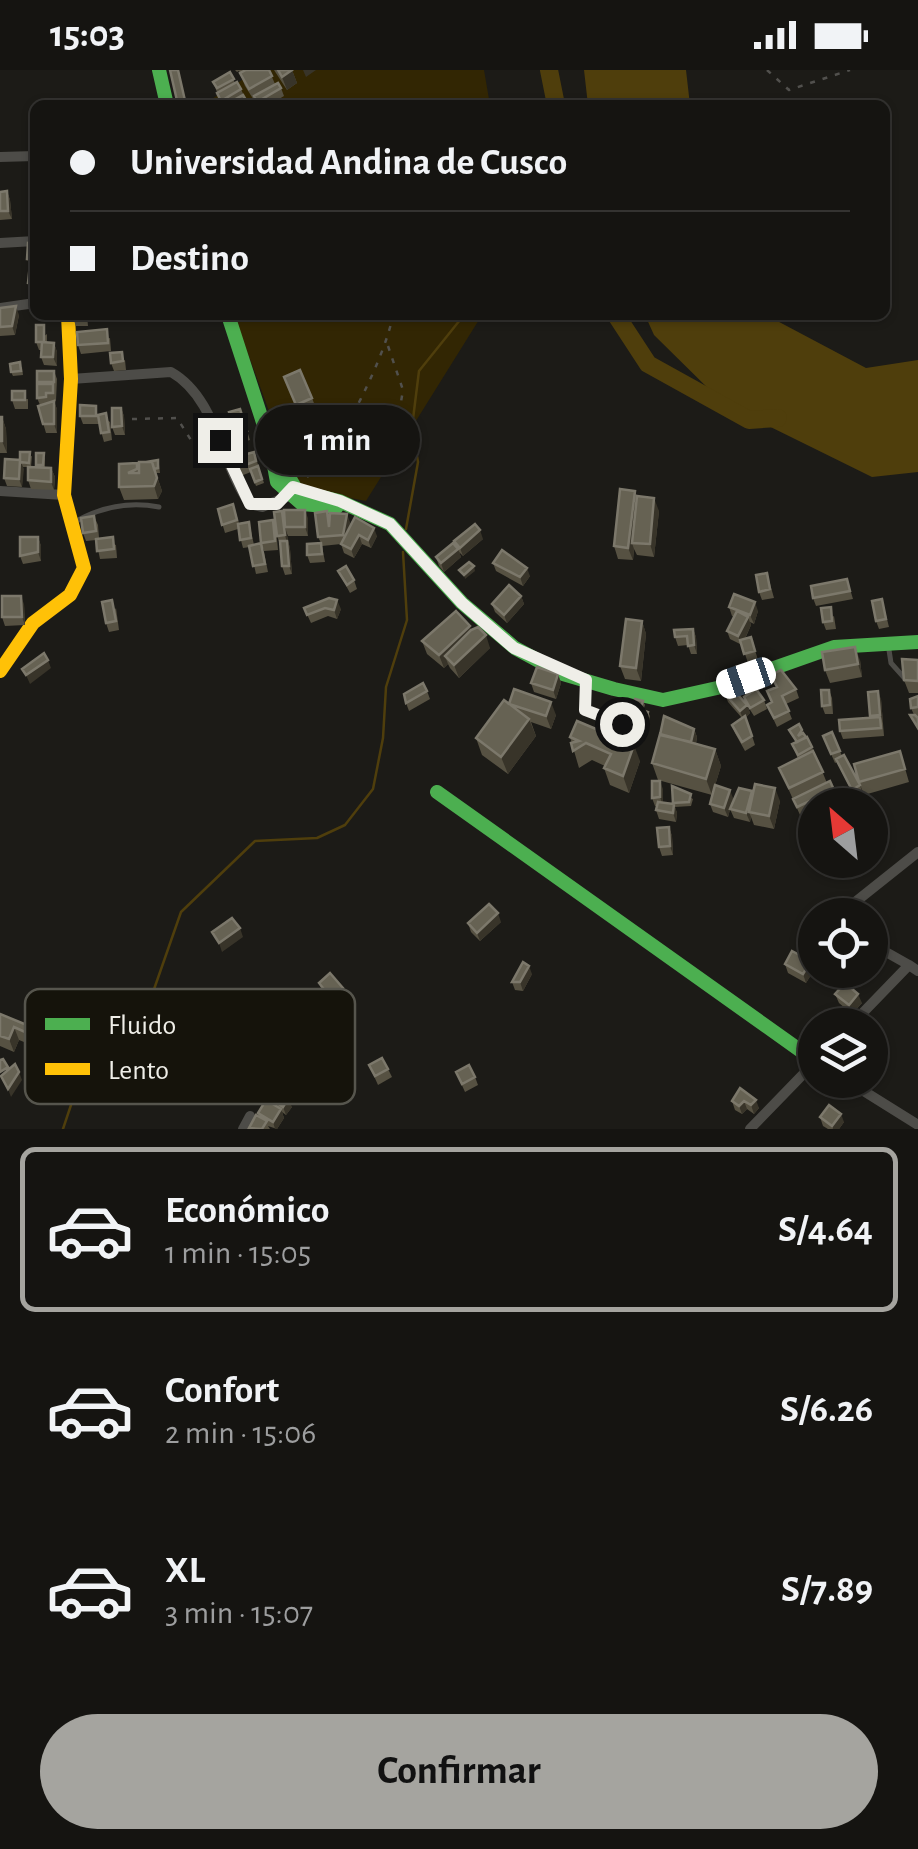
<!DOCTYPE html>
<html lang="es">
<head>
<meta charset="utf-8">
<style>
	:root { --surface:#151411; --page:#22211f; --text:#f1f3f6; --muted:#9d9e9f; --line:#343331; --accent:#a5a49f }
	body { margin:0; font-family:"Alegreya Sans",sans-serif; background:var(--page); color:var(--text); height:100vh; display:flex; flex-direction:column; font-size:38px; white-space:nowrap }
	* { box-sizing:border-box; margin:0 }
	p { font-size:32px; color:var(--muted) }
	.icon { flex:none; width:55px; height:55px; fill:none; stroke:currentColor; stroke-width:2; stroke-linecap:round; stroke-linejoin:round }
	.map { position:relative; height:1059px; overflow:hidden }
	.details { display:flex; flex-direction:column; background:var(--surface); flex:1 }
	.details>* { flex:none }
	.top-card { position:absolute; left:30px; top:30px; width:860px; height:220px; border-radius:15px; box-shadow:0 2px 8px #0004,0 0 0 2px var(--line); display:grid; align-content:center; height:220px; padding:0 40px; background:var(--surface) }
	.needle { width:65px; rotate:332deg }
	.tools { position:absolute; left:798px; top:718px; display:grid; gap:20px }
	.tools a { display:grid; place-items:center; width:90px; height:90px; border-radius:50%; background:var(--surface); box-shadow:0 2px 8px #0004,0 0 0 2px var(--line); font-size:50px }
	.end { position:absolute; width:45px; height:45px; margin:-22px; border:12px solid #efeee8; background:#111; box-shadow:0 0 0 5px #111 }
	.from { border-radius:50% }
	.bubble { position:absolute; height:70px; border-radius:35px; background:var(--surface); box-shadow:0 2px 8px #0004,0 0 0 2px var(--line); font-size:32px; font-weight:700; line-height:70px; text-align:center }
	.car { position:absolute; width:30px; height:60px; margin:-30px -15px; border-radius:12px; box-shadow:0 0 8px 2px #0007; background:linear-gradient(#fff 24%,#345 0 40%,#fff 0 76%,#345 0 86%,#fff 0) }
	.top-card b { display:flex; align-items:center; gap:35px; height:95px; font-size:38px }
	.top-card b+b { border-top:2px solid var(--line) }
	.top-card i { width:25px; height:25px; background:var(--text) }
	ul { padding:18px 0 0; list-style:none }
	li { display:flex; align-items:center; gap:30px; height:165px; margin:0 20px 15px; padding:0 20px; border:5px solid transparent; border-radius:15px }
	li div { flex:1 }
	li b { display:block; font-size:38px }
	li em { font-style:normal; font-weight:700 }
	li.current { border-color:var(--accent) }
	li>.icon { width:90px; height:90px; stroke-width:1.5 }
	.cta { display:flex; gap:20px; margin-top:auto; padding:20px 40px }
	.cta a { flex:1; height:115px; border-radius:60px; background:var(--accent); color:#111; font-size:40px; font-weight:700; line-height:115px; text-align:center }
	.status { display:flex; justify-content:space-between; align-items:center; height:70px; padding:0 50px; background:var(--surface); direction:ltr }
	.status svg { height:28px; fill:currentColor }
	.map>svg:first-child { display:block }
	.green { fill:#322603 }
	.water { fill:#4f3e0c }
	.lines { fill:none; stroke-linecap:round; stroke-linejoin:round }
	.stream { stroke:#4f3e0c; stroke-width:2.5 }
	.river { stroke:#4f3e0c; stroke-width:18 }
	.path { stroke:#51504d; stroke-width:2.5; stroke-dasharray:5 8; stroke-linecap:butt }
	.lane { stroke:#4d4c48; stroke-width:5 }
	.street { stroke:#4d4c48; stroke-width:10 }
	.fast { stroke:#4caf50; stroke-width:14 }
	.slow { stroke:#ffc107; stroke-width:14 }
	.wall { fill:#565142 }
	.shaded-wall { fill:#383429 }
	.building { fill:#666253; stroke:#7c786b; stroke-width:2.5 }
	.route { stroke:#efeee8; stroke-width:12 }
	.key { fill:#15130b; stroke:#56554d; stroke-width:2.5 }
	.key-label { font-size:28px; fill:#efeee8 }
</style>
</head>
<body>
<div class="status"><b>15:03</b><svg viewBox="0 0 49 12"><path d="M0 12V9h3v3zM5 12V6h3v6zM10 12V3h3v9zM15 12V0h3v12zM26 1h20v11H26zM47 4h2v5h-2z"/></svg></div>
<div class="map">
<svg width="918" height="1059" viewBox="0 0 918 1059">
	<rect width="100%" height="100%" fill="#1c1b17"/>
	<!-- green -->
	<path class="green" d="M258 0H484L490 35H202Z
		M234 245H482L366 431 297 418Z"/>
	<!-- water -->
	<path class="water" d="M584 0H686L690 35H588Z
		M645 245H766L866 298 918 290V402L872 407 724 334 654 265Z"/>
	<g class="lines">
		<!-- stream -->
		<path class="stream" d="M406 459 418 392 412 357 419 301 464 245
			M63 1059 74 1026 152 925 181 842 255 771 317 768 345 755 373 719 383 668 386 617 407 550 403 482"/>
		<!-- river -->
		<path class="river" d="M549 0 556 35
			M616 245 648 294 749 350 778 348"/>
		<!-- path -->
		<path class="path" d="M767 0 789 20 850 0
			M475 35 476 33
			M388 276 403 320 394 373
			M132 349 177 348 191 370 208 373
			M307 407C340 380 385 287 393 245"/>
		<!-- lane -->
		<path class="lane" d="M283 35 286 32
			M73 453C100 437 128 431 159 437
			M889 580 891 593 908 612
			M586 613 585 640 623 654"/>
		<!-- street -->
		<path class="street" d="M0 87 35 86
			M0 173 35 171
			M0 238 35 233
			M71 309 171 302C217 328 221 395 250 434L262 437 289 426
			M0 421 64 425
			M839 845 918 782
			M870 873 909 895
			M851 955 909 895 918 901
			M846 1010 918 1055
			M243 1059 250 1046
			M750 1059 815 992"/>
		<!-- fast -->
		<path class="fast" d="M159 0 167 35
			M228 245 270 374 277 412 302 434 337 437
			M270 374 297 421 339 431 390 454 462 533 515 578 563 604 614 619 663 630 717 618 834 577 918 572
			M437 722 815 991"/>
		<!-- slow -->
		<path class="slow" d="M0 601 33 553 70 525 84 498 64 425 71 309 68 245"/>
	</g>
	<!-- wall -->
	<path class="wall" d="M235 0H269L275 14 281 18 284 26 269 35H257L245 16 239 1 237 2Z
		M274 0H292L297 13 287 20Z
		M230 2 235 13 241 19 247 33 251 35H222L213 12Z
		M7 121 10 130 12 149 0 150V122Z
		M35 174V222H31L28 213 30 196 27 189Z
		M0 238 19 245 15 265 0 266Z
		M87 245 88 256H76L73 248Z
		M47 264V273H54L57 282V296L44 295 41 287V280H39L36 272Z
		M110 268 111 281 81 284 78 275Z
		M125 290 126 300 114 301 111 293Z
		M22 297 23 305 13 306 11 302Z
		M54 301 57 309 56 331 54 332 57 339V363H46L38 336 40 335 37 328V312Z
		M284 307 312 328 317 341 301 348Z
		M28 329V339H15L12 330Z
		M121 338 124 346 125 365H115L112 357Z
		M240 339 250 370 239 373 229 342Z
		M99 344 110 352 112 370 104 372 99 354H83L80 346Z
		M0 347H2L6 359 7 383H0Z
		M254 382 264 413 256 416 251 402 238 407 235 399Z
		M32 386 31 397H23L22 417 7 416 4 408 19 390Z
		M45 387V398H51L55 407 54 420 31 419 28 410 37 398 36 395Z
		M137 393 139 400 159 394 160 403H156L162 421 158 429 124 430 119 417Z
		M637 426 659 441 654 487 637 485 634 479 633 490 618 489 614 476Z
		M233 434 239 453 249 452 254 475 264 482 268 502 256 504 250 477 243 478 238 459 225 463 218 439Z
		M282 441 285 449 308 448V466H288L286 461 290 479 292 504 285 505 282 496 280 474 277 466Z
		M327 441 329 448 350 452 348 460 377 466 371 478 362 474 354 488 344 483 341 474 322 476 325 492 310 493 307 485 321 473 318 467Z
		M94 446 98 455 99 468 116 475 117 488 100 489 96 470 86 471 83 463Z
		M273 450 276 459 278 480 264 481 261 473Z
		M38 467 41 476V491L23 494 20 486Z
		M483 469 463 486 459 482 461 487 444 502 439 496 436 487 456 477 454 471Z
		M493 493 530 506 523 516 496 501Z
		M338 501 354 510 357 519 350 523Z
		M767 503 774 528 762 530 759 522Z
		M847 509 853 529 816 536 813 528Z
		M521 526 524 534 507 553 495 542 492 534Z
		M882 529 889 557 879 559 876 551Z
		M24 534 25 555 5 556 2 547Z
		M729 537 758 541 754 554 750 552 751 555 745 569 751 567 758 590 748 593 742 575 730 569 727 561 734 547 732 546Z
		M116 538 119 560 109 562 106 553Z
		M304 538 341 539 337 549 328 546 311 553Z
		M834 546 836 559 826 560 823 552Z
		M642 551 646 564 641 611 625 609 620 596Z
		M693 559 696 567 697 584H691L688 575 678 576 675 567Z
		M471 560 490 578 459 608 450 598 448 594 444 598 427 584 422 571Z
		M860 590 862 607 830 613 825 600Z
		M918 590V623H909L904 610Z
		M558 604 561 613 556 629 534 622 531 613Z
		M771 605 796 619 799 628 786 634 792 649 777 657 767 635 772 632 776 617Z
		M829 620 832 628 833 644H825L822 636Z
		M427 621 430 629 409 641 406 633Z
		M868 622 881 629 884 666 843 669 840 661 871 648Z
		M725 624 747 635 744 627 764 630 767 639 754 646 747 635 750 643 746 647 755 675 745 681 735 663 732 655 742 648 728 632Z
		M918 626V646H916L918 648V660L910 645H914L911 638Z
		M643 631 645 635 643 641 648 642 650 646 647 660 640 658 639 654 637 658 630 656 629 652 633 641Z
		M509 634 556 645 551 659 531 652 536 666 508 704 482 685 476 668Z
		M694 659 697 667 696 674 715 679 721 696 713 722 733 728 728 747 713 742 710 734 712 725 658 710 652 693Z
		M789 660 804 664 812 677 827 713 830 711 837 728 815 735V755L809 741 800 745 779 698 798 689 792 674 796 672Z
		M832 662 842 686 860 715 863 724 855 728 837 692 835 693 823 666Z
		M570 667 640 691 629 723 610 715 604 698 605 696 592 690 579 698Z
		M900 681 909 712 864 725 859 712Z
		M672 716 693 729 691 736 675 737 677 743 676 752 659 749 656 740 657 736H655L652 728 663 719V732L674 734Z
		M752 721 753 724 780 731 774 759 754 755 751 747 750 752 734 748 730 739Z
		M669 757 672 766 673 785 662 786 659 777Z
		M501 852 480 871 471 862 468 853Z
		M785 894 814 900 806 913 788 903Z
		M532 904 523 921 515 920 512 912Z
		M319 913 346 927 334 936 322 921Z
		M835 924 862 933 852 944 839 933Z
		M0 944 27 955 32 968 29 974 19 970 14 982 0 976Z
		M369 995 388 999 392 1007 378 1015Z
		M296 1000 317 1014 299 1033 282 1018 278 1006Z
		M456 1002 475 1007 478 1015 465 1022Z
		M740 1018 759 1038 754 1044 747 1039 742 1044 735 1040 732 1031Z
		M263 1024 292 1037 286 1045 282 1042 284 1048 277 1059 268 1056 270 1059H249V1058L259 1047 258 1043 266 1031Z
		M820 1047 844 1052 839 1059H828L823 1056Z"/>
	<!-- shaded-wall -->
	<path class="shaded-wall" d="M292 0 297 13 287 20 282 7Z
		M303 0H316L306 7Z
		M7 121 10 130 12 149 8 141Z
		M16 236 19 245 15 265 12 256Z
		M54 273 57 282V296L53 287Z
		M54 331 57 339V363L54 354Z
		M121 338 124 346 125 365 122 356Z
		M2 347 6 359 7 383 2 371Z
		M20 390 24 399 22 417 19 409Z
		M152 392 162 421 158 429 154 416Z
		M51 398 55 407 54 420 51 412Z
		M635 421 640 434 632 473 634 479 633 490 628 478Z
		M654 428 659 441 654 487 650 474Z
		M305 440 308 448V466L305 457Z
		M282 441 290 479 292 504 289 496 287 473 285 465Z
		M347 444 350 452 346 473 343 465Z
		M374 458 377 466 371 478 368 470Z
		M480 460 483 469 463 486 460 478Z
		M359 465 362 474 354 488 351 479Z
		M38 467 41 476V491L38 482Z
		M458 479 461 487 444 502 441 493Z
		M474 496 475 501 465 509 464 505Z
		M527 498 530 506 523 516 520 507Z
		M21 526 24 534 25 555 22 547Z
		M521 526 524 534 507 553 504 545Z
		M337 530 341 539 337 549 334 540Z
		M755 532 758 541 754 554 750 545Z
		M748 547 751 555 742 575 738 566Z
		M642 551 646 564 641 611 636 598Z
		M470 556 474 569 445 586 448 594 444 598 439 585Z
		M693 559 696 567 697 584 694 575Z
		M486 565 490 578 459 608 454 595Z
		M855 577 860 590 862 607 858 594Z
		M48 590 51 598 30 614 26 605Z
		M558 604 561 613 556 629 553 620Z
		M878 621 881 629 883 653 880 645Z
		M551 632 556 645 551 659 546 646Z
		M747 635 750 643 743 649 740 641Z
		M529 649 536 666 508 704 501 687Z
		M694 659 697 667 693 684 690 676Z
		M634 675 640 691 629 723 623 706Z
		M715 679 721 696 712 725 706 709Z
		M660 711 663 719V736L660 727Z
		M775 718 780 731 774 759 769 746Z
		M730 720 733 728 728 747 724 738Z
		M752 721 755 730 749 742 751 747 750 752 746 743Z
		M674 734 677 743 676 752 673 743Z
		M669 757 672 766 673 785 670 776Z
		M498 843 501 852 480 871 477 863Z
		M240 858 243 867 222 882 219 873Z
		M811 891 814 900 806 913 803 904Z
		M529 896 532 904 523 921 520 912Z
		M343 918 346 927 334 936 331 928Z
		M858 924 862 933 852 944 849 935Z
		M27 955 32 968 29 974 25 962Z
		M14 957 19 970 14 982 9 969Z
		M19 1002 22 1010 11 1027 8 1019Z
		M312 1002 317 1014 299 1033 294 1020Z
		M288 1029 292 1037 286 1045 283 1037Z
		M756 1030 759 1038 754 1044 751 1035Z
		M744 1031 747 1039 742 1044 739 1036Z
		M281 1039 284 1048 277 1059H275L273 1052Z
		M841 1044 844 1052 839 1059H833L832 1056Z"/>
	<!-- building -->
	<path class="building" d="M170 0H178L186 35H178Z
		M246 0H269L272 6 249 19 240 3Z
		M278 0H292L282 7Z
		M230 2 234 9 217 18 213 12Z
		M237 12 241 19 221 31 217 23Z
		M278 13 281 18 257 32 254 26Z
		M243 25 246 30 237 35H225Z
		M7 121 8 141H0V122Z
		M28 173 35 174V189H27Z
		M30 194H35V214L28 213Z
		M16 236 12 256 0 257V238Z
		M36 255H44V272H36Z
		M107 259 108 273 78 275 77 262Z
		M42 272 54 273 53 287H41Z
		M122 282 123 291 111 293 110 283Z
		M20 292 21 301 11 302 10 294Z
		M300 300 312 328 296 335 284 307Z
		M37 301H54V312H37Z
		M37 314H53V323H46V327L37 328Z
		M12 321H25V330H12Z
		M54 331V354H43L38 336Z
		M80 335 96 336V346H80Z
		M112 338H121L122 356 112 357Z
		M240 339 247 361 236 365 229 342Z
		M106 343 109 362 101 363 98 345Z
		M0 347H2V371H0Z
		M20 382H30L29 393 20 392Z
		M254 382 256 391 235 399 232 388Z
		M36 383H44L43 395H36Z
		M5 389 20 390 19 409 4 408Z
		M158 390V398L154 399 152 392H146Z
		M139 392H152L157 408 154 416 119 417V394L137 393V399L128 403H139Z
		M258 396 262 409 255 412 250 399Z
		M28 397 51 398V412L28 410Z
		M620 419 635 421 628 478 614 476Z
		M637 426 654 428 650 474 632 473Z
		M233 434 237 450 222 455 218 439Z
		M284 440H305V457H285Z
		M282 441 285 465 277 466 274 442Z
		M327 441 329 457 330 443 347 444 343 465 318 467 315 443Z
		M94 446 96 461 83 463 81 448Z
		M355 447 374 458 368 470 359 465 351 479 341 474Z
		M273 450 275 471 261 473 259 452Z
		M249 452 251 468 240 470 238 454Z
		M475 454 480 460 460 478 454 471Z
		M20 467H38V482L20 486Z
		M113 467 114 479 97 481 96 469Z
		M280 471H287L289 496H282Z
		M261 473 265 494 253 496 249 476Z
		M321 473 322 484 307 485V474Z
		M453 473 458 479 441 493 436 487Z
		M502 480 527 498 520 507 493 493Z
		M469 492 474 496 464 505 459 500Z
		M346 496 354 510 347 515 338 501Z
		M767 503 770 519 759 522 756 505Z
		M847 509 850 521 813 528 811 516Z
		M509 515 521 526 504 545 492 534Z
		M734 524 755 532 750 545 729 537Z
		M2 526H21L22 547H2Z
		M329 528 337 530 334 540 325 538 307 545 304 538Z
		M882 529 886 549 876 551 872 531Z
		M112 530 116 551 106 553 102 532Z
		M831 537 832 551 823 552 821 538Z
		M456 541 470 556 439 585 422 571Z
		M737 541 748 547 738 566 727 561Z
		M626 549 642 551 636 598 620 596Z
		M478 557 486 565 454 595 445 586 471 560Z
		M693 559 694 575 688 576 687 566 675 567 674 560Z
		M751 567 755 581 744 584 740 570Z
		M855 577 858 594 825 600 822 582Z
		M44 583 48 590 26 605 22 599Z
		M902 589 918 590V611L904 610Z
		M537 597 558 604 553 620 531 613Z
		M781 600 796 619 782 626 789 641 774 648 767 635 772 632 767 621 777 617 771 605Z
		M423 613 427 621 406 633 404 624Z
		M731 617 747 635 740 641 725 624Z
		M514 619 551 632 546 646 509 634Z
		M756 619 764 630 750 638 744 627Z
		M821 620H829L830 635 822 636Z
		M878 621 880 645 870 646 868 622Z
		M918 626V637L911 638 910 629Z
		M635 629 643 631 640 640H633Z
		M504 630 529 649 501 687 476 668Z
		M642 640 648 642 645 656 639 654Z
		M633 641 639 643 636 654 629 652Z
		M910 645H915L918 648V658Z
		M664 646 694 659 691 672 660 665Z
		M745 646 752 666 742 672 732 655Z
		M880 647 881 658 840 661 839 650Z
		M577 651 634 675 623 706 604 698 611 684 586 673 573 681 571 673 579 671 570 667Z
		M799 654 802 660 798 666 803 663 806 667 797 672 789 660Z
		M832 662 840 681 831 684 823 666Z
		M660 664 715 679 706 709 652 693Z
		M807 667 812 677 798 685 792 674Z
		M813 681 823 702 789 718 779 698Z
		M900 681 905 699 859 712 854 694Z
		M844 685 860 715 852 720 836 689Z
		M652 711H660V727L652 728Z
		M830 711 834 720 797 737 793 729Z
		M755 714 775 718 769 746 749 742Z
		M715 715 730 720 724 738 710 734Z
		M672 716 691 724 689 732 673 733Z
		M739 718 752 721 746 743 730 739Z
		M834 726 838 735H816Z
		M658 732 674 734 673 743 656 740Z
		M815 736V746L813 748 808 739Z
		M669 757 670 776 659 777 657 758Z
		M489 834 498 843 477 863 468 853Z
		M232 848 240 858 219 873 212 862Z
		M792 881 811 891 803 904 785 894Z
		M523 892 529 896 520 912H512Z
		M330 903 343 918 331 928 319 913Z
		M845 913 858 924 849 935 835 924Z
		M0 944 27 955 25 962 14 957 9 969 0 966Z
		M382 988 388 999 375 1006 369 995Z
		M3 989 8 997 0 1002V990Z
		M15 994 19 1002 8 1019 1 1006Z
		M469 995 475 1007 462 1014 456 1002Z
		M270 1016 288 1029 283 1037 263 1024Z
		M740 1018 756 1030 751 1035 744 1031 739 1036 732 1031Z
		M266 1030 281 1039 273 1052 258 1043Z
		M829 1035 841 1044 832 1056 820 1047Z
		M256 1045 267 1051 262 1059 249 1058Z"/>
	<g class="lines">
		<!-- route -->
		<path class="route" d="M220 370 250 434H277L293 417 340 431 390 454 462 533 514 578 586 610 585 640 622 654"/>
	</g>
	<!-- legend -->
	<rect x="25" y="919" width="330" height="115" rx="15" class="key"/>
	<rect x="45" y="948" width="45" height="12" fill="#4caf50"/>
	<rect x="45" y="993" width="45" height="12" fill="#ffc107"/>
	<g class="key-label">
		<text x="108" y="964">Fluido</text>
		<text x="108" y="1009">Lento</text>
	</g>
</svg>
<div class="tools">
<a><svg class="needle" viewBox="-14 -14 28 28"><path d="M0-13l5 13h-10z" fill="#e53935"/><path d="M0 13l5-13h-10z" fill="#9d9e9f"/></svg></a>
<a><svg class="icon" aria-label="locate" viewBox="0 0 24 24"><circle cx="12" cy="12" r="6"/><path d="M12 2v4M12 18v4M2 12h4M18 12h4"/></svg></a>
<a><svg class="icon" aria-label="layers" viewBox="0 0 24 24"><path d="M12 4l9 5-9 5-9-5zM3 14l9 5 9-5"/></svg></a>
</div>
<i class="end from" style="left:622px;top:654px"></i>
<i class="end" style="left:220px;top:370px"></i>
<div class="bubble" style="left:255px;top:335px;width:165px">1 min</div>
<i class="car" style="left:746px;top:608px;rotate:251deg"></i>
<div class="top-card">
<b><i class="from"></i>Universidad Andina de Cusco</b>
<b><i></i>Destino</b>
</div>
</div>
<section class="details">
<ul>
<li class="current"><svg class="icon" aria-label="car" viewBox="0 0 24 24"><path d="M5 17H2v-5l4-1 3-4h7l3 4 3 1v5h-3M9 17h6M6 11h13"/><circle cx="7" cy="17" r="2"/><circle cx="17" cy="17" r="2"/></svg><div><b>Económico</b><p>1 min · 15:05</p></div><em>S/4.64</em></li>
<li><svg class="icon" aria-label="car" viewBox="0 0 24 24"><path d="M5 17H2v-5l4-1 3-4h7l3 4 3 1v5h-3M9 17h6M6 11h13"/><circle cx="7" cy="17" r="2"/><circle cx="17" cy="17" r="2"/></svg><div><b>Confort</b><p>2 min · 15:06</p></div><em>S/6.26</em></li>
<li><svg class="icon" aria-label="car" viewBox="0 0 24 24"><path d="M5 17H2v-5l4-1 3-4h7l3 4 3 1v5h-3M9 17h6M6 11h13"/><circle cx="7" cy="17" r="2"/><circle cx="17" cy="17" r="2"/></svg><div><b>XL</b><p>3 min · 15:07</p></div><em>S/7.89</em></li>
</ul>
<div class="cta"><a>Confirmar</a></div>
</section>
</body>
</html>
